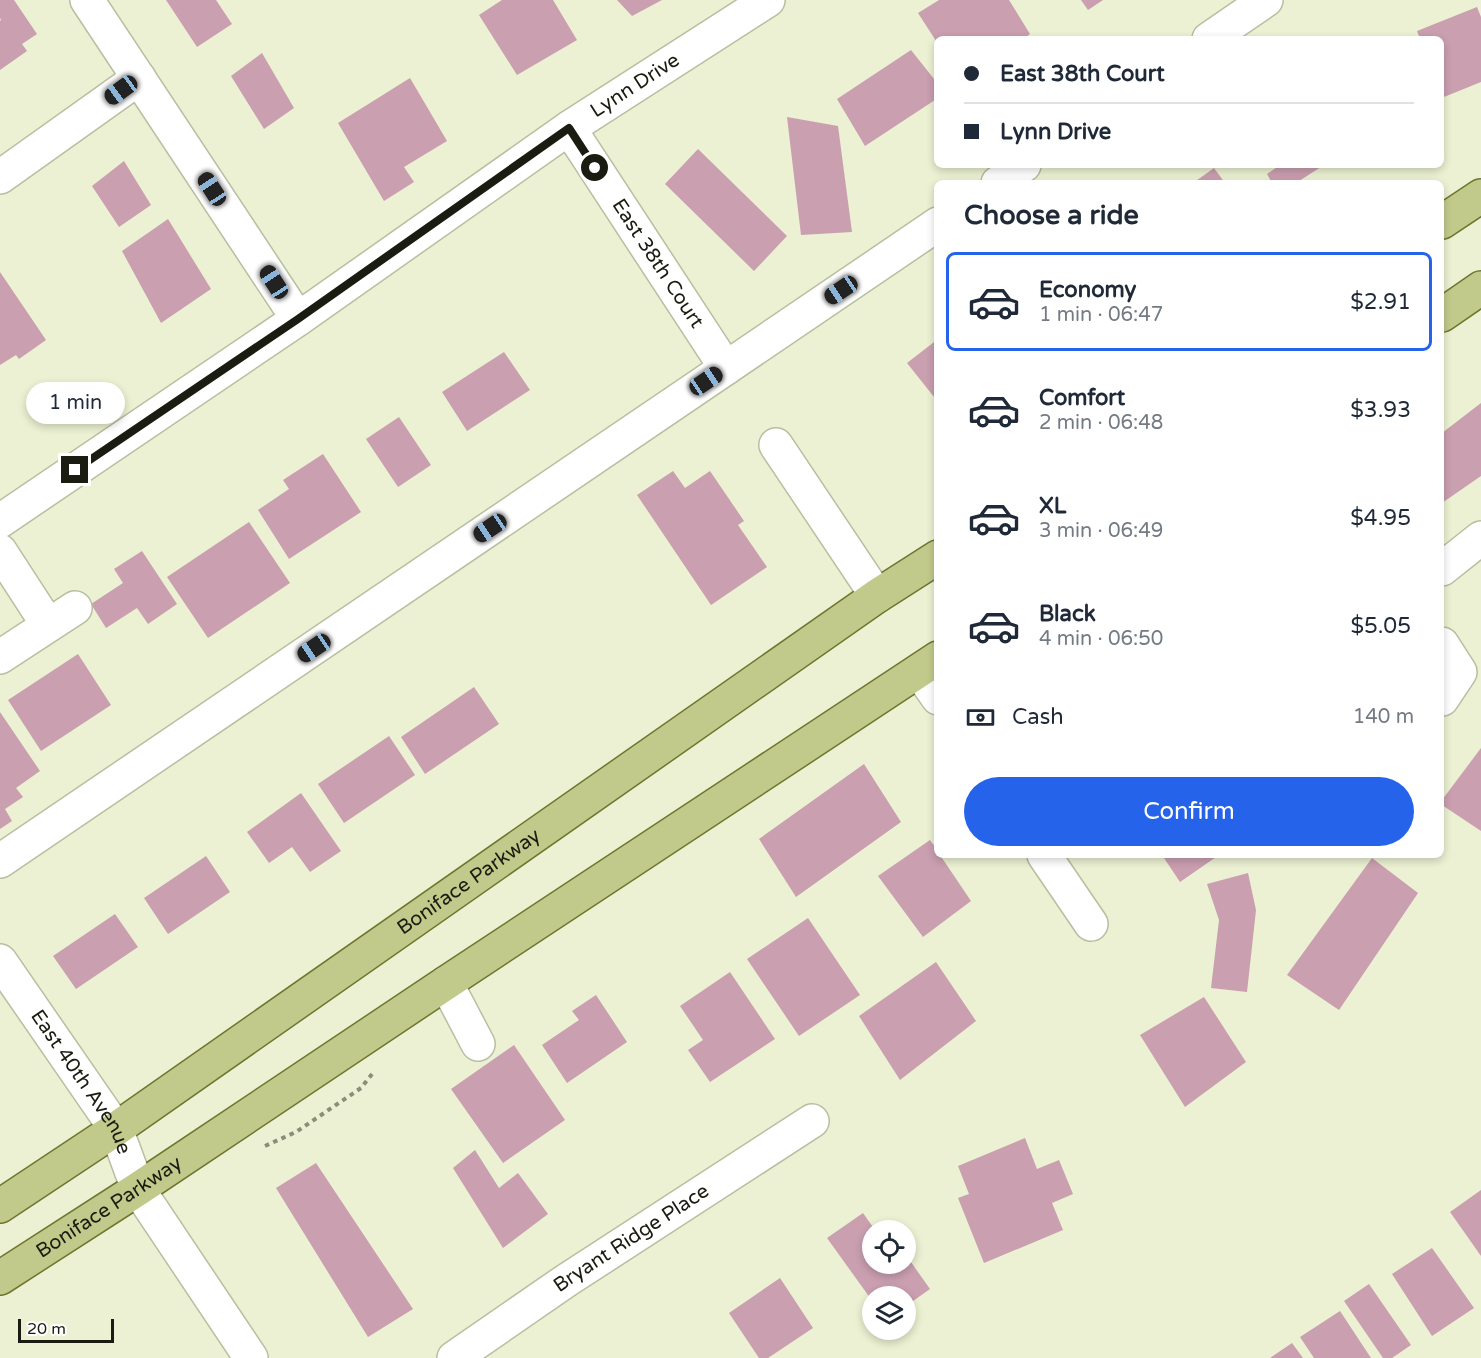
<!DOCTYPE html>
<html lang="en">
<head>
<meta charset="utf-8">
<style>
	:root { --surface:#fff; --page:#f6f6f7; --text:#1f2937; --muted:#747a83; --line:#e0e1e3; --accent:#2563eb }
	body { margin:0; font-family:"Varela Round",sans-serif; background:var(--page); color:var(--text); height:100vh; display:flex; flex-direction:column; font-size:22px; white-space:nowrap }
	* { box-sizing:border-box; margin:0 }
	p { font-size:20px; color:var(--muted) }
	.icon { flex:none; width:33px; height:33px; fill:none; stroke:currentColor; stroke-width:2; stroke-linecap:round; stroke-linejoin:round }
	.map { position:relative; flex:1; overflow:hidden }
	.side { position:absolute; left:934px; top:180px; width:510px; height:678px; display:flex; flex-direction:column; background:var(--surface); border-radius:9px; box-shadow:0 3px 9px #0003 }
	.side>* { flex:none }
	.guide { position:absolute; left:934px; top:36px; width:510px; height:132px; border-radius:9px; box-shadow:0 3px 9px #0003; display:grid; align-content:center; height:132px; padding:0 30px; background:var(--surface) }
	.fabs { position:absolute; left:862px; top:1220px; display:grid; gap:12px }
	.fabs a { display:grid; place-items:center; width:54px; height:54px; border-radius:50%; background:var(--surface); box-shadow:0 3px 9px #0003; font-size:30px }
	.scale { position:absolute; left:18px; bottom:15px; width:96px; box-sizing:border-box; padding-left:6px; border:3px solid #1a1c11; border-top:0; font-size:16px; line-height:21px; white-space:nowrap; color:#1a1c11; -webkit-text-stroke:4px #fff; paint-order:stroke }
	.end { position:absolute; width:27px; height:27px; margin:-14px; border:8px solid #1a1c11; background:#fff; box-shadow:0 0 0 3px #fff }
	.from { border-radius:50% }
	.bubble { position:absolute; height:42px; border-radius:21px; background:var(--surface); box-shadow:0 3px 9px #0003; font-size:20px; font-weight:600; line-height:42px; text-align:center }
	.car { position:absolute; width:18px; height:36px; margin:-18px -9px; border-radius:8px; box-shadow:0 0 4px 2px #0007; background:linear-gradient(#222 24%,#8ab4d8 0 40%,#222 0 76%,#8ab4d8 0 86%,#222 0) }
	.guide b { display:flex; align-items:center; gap:21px; height:57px; font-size:22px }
	.guide b+b { border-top:2px solid var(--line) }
	.guide i { width:15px; height:15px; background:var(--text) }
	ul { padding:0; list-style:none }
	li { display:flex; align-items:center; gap:18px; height:99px; margin:0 12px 9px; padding:0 18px; border:3px solid transparent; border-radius:9px }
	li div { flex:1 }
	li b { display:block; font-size:22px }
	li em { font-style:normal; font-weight:600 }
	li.current { border-color:var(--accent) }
	li>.icon { width:54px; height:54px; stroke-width:1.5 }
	h2 { padding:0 30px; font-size:27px; line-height:72px }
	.pay { display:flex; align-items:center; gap:15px; height:66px; padding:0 30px; font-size:22px }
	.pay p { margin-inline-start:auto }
	.cta { display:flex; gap:12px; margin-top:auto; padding:12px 30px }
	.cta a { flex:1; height:69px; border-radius:36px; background:var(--accent); color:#fff; font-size:24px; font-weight:600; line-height:69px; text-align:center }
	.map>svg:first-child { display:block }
	.building { fill:#ca9fb0 }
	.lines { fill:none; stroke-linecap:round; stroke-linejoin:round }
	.minor-casing { stroke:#b8bea0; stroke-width:36 }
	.major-casing { stroke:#6d762e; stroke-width:36 }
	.path { stroke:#8a8e78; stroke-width:4; stroke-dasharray:4.5 4.5; stroke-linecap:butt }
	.minor { stroke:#fff; stroke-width:33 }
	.major { stroke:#c2ca8b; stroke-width:33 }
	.route { stroke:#1a1c11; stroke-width:8 }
	.labels { text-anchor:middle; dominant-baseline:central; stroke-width:5; stroke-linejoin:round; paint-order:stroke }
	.street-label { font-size:20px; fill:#1a1c11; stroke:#fff }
</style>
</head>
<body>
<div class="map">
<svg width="1481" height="1358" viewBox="0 0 1481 1358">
	<rect width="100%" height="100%" fill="#ebf1d2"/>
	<!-- building -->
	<path class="building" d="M0 0H14L37 34 22 44 27 51 0 70V21L1 20 0 18Z
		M166 0H216L232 24 197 47Z
		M502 0H553L577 40 517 75 479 15Z
		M617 0H662L632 16Z
		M939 0H1009L1030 34 1023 39H938V44L918 13Z
		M1081 0H1103L1088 10Z
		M1477 7 1481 17V82L1444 97 1442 91V39H1420L1417 31Z
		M911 50 938 84V98L865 146 837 99Z
		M262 53 294 108 264 129 231 76Z
		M410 78 447 141 404 167 414 182 384 201 338 123Z
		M787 117 838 126 852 232 801 235Z
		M698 149 787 236 754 271 665 184Z
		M124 161 151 205 119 227 92 186Z
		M1276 165H1324L1296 183H1272L1267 174 1277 167Z
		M1214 168 1225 183H1193Z
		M168 219 211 289 161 323 122 251Z
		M0 272 46 340 19 359 16 355 0 365Z
		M938 339V402L907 363Z
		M504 352 530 390 467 431 442 392Z
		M1481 403V476L1442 503V433Z
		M399 417 431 465 398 487 366 439Z
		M323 454 361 512 289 559 258 510 289 489 283 480Z
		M673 471 685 488 710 471 744 521 738 525 767 567 711 605 637 495Z
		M249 522 290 583 208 638 167 577Z
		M142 551 177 604 148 624 137 608 106 628 91 604 123 583 114 569Z
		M78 654 111 705 41 751 8 700Z
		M474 687 499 724 425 774 401 737Z
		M0 712 40 771 16 788 23 797 5 809 12 821 0 829Z
		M389 736 415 775 344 823 318 784Z
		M1481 748V831L1442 805V800Z
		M864 764 901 822 796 897 759 839Z
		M301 793 341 851 310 872 292 847 269 863 247 832Z
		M930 840 938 851V855H940L971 901 923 937 878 876Z
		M1162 855H1219L1180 882Z
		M206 856 230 892 168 934 144 898Z
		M1372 858 1418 893 1339 1010 1287 975Z
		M1248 873 1256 910 1247 992 1211 988 1219 920 1207 884Z
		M115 914 138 947 76 989 53 956Z
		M808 918 860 995 799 1036 747 959Z
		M936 962 976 1021 900 1080 859 1016Z
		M730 972 775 1039 710 1082 688 1050 703 1040 680 1006Z
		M596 995 627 1042 567 1083 542 1045 579 1020 572 1011Z
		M1204 997 1246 1062 1185 1107 1140 1035Z
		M514 1045 565 1120 503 1163 451 1089Z
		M1025 1138 1037 1169 1059 1160 1073 1194 1052 1203 1063 1230 984 1263 958 1198 969 1194 958 1166Z
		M475 1150 499 1188 518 1173 548 1214 503 1248 453 1168Z
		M316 1163 413 1309 368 1337 276 1188Z
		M1481 1190V1256L1450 1212Z
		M863 1213 875 1230H873V1263H906V1255L930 1289 906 1306V1296H873V1302L827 1238Z
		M1432 1248 1474 1308 1432 1336 1392 1274Z
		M780 1278 813 1328 768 1358H759L729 1313Z
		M1369 1284 1411 1345 1392 1358H1383L1344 1301Z
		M1340 1311 1371 1358H1314L1300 1337Z
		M1292 1343 1303 1358H1270Z"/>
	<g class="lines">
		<defs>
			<g id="minor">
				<path d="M87 0 298 319"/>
				<path d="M1209 39 1266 0"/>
				<path id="s1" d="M569 128 726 368"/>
				<path d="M0 177 139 78"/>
				<path d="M998 183 1024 165"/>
				<path d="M776 445 877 596"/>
				<path id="s2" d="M0 521 298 319 569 128 768 0"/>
				<path d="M0 551 48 625"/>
				<path d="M1442 569 1481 538"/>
				<path d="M1442 644 1460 672 1442 699"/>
				<path d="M0 657 75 608"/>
				<path d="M919 671 938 698"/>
				<path d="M1044 855 1091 924"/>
				<path d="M0 861 938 224"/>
				<path id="s3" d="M0 961 116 1129 138 1189 251 1358"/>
				<path d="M446 983 478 1044"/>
				<path id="s4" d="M454 1358 567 1280 812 1121"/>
			</g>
			<g id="major">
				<path d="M1442 222 1481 196"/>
				<path d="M1442 315 1481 288"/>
				<path id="s5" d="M0 1206 116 1129 877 596 938 557"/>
				<path id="s6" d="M0 1278 138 1189 446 983 938 658"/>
			</g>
		</defs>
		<!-- minor casing -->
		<use href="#minor" class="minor-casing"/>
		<!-- major casing -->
		<use href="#major" class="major-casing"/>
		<!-- path -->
		<path class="path" d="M265 1146 296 1132 361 1088 372 1074"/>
		<!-- minor -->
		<use href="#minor" class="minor"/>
		<!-- major -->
		<use href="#major" class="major"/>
	</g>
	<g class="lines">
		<!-- route -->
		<path class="route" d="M75 470 298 319 569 128 595 168"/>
	</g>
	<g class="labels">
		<!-- street labels -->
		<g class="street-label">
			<text stroke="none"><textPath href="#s2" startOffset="770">Lynn Drive</textPath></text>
			<text stroke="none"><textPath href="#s1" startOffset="162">East 38th Court</textPath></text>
			<text stroke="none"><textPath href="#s5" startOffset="570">Boniface Parkway</textPath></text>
			<text stroke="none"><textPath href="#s3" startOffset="146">East 40th Avenue</textPath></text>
			<text stroke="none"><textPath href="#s6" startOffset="130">Boniface Parkway</textPath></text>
			<text stroke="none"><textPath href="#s4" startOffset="214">Bryant Ridge Place</textPath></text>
		</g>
	</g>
</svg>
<div class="fabs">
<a><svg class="icon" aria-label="locate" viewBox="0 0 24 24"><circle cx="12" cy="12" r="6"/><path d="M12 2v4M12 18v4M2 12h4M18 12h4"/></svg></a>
<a><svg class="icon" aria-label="layers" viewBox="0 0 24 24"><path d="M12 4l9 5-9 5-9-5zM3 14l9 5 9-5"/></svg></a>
</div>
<div class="scale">20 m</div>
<i class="end from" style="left:595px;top:168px"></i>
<i class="end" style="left:75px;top:470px"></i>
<div class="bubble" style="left:26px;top:382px;width:99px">1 min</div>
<i class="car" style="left:121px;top:90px;rotate:234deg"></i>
<i class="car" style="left:212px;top:189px;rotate:327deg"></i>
<i class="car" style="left:274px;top:282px;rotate:327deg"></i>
<i class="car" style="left:841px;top:290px;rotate:236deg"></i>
<i class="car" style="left:706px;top:381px;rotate:56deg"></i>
<i class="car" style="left:490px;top:528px;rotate:236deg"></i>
<i class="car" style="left:314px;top:648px;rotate:236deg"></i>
<div class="guide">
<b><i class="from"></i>East 38th Court</b>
<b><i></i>Lynn Drive</b>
</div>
<section class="side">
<h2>Choose a ride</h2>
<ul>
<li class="current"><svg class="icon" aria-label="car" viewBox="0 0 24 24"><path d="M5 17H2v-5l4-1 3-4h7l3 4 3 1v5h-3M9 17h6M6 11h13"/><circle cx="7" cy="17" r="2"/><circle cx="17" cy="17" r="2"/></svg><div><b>Economy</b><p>1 min · 06:47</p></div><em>$2.91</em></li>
<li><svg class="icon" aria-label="car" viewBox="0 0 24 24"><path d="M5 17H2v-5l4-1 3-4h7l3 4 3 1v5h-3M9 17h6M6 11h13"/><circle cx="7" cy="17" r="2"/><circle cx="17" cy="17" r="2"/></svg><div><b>Comfort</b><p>2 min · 06:48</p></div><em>$3.93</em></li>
<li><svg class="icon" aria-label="car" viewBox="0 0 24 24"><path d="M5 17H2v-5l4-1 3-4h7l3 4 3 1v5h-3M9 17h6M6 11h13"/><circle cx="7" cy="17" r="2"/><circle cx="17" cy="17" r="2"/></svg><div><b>XL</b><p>3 min · 06:49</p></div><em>$4.95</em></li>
<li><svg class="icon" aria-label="car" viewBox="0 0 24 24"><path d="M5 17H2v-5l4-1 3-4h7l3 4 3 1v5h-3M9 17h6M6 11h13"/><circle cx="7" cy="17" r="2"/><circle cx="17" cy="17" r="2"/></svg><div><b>Black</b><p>4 min · 06:50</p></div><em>$5.05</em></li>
</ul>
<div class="pay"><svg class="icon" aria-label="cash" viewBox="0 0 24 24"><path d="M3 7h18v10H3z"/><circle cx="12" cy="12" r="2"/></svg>Cash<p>140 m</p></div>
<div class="cta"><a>Confirm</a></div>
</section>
</div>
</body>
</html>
